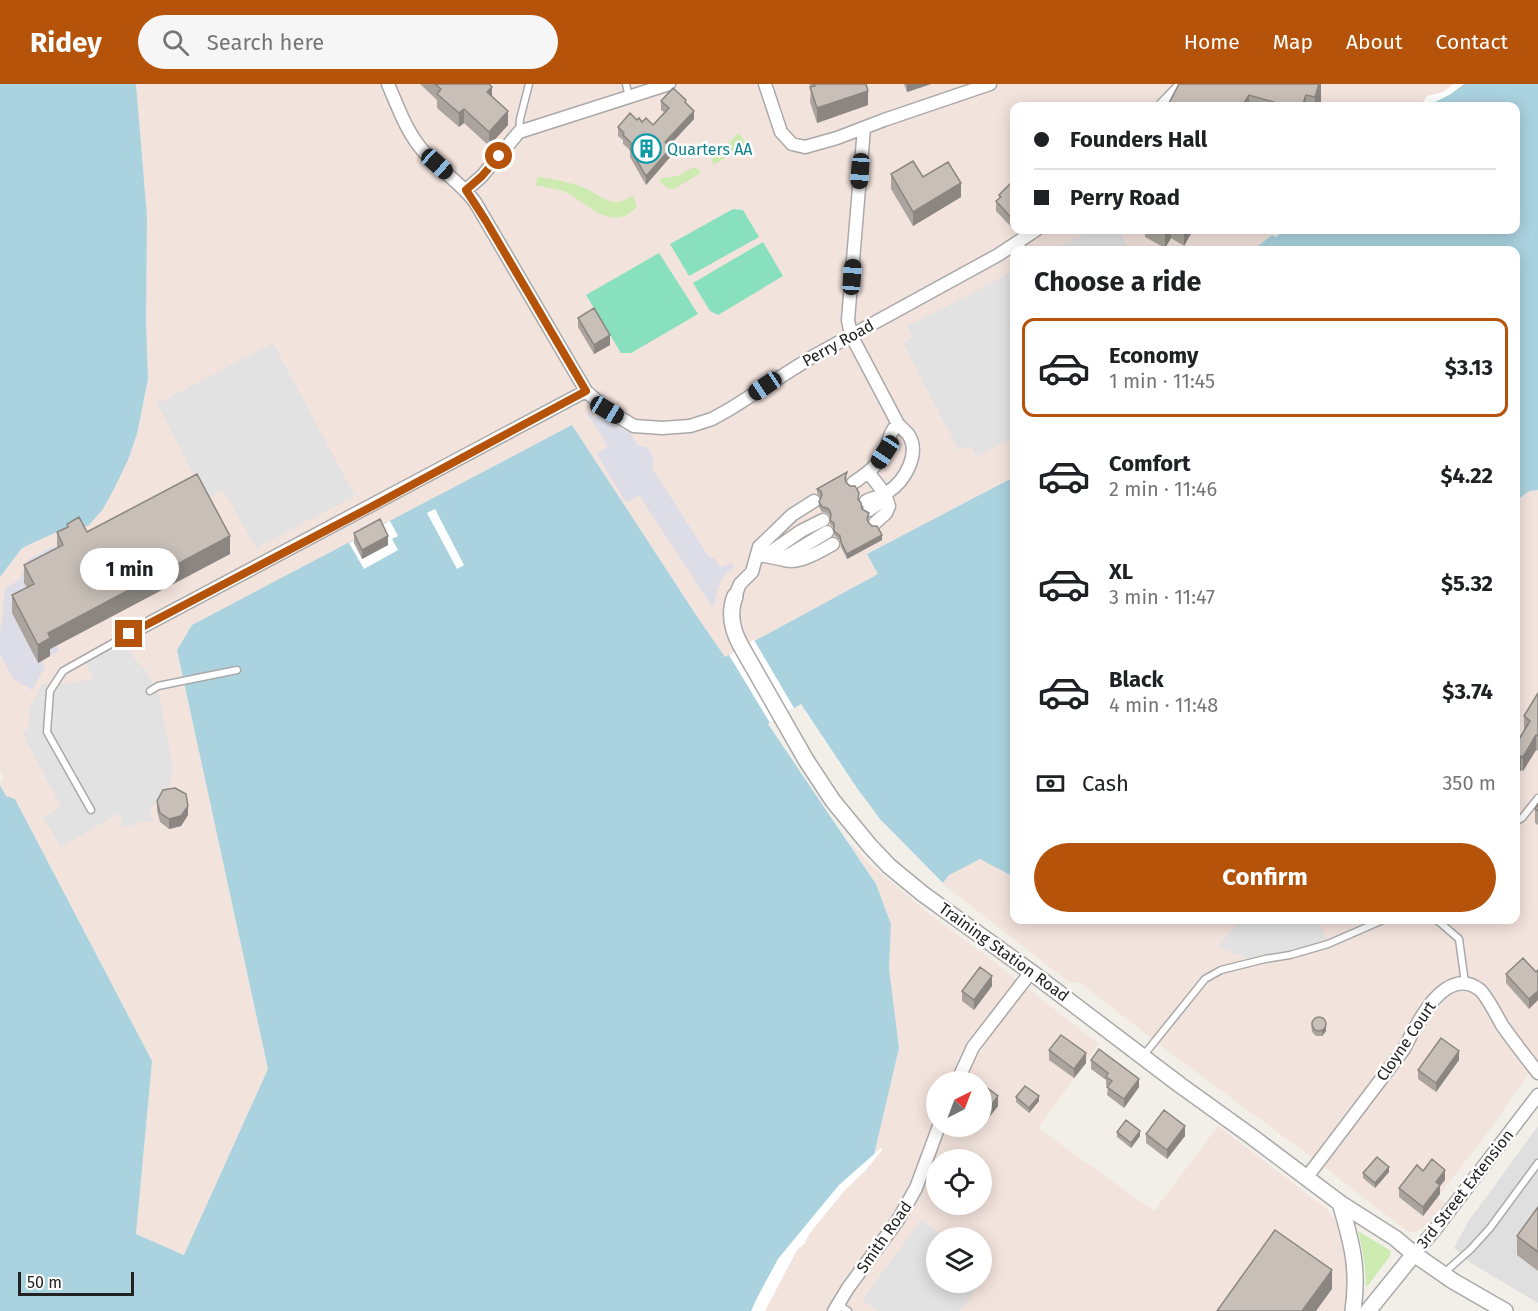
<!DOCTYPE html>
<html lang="en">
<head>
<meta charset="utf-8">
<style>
	:root { --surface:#fff; --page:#f6f6f6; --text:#202124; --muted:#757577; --line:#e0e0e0; --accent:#b45309 }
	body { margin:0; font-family:"Fira Sans",sans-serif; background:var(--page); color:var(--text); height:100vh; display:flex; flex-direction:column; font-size:22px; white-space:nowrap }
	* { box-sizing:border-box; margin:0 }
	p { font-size:20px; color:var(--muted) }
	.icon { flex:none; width:33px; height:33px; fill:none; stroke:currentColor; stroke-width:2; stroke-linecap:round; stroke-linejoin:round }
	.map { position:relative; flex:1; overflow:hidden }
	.drawer { position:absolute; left:1010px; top:162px; width:510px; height:678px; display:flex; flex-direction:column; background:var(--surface); border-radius:12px; box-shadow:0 3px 15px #0003 }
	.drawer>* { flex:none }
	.top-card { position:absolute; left:1010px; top:18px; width:510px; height:132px; border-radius:12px; box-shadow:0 3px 15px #0003; display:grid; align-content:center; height:132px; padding:0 24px; background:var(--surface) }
	.needle { width:39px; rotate:42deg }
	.fabs { position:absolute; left:926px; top:987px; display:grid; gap:12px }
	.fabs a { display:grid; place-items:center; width:66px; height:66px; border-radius:50%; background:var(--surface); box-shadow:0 3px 15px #0003; font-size:30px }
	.scale { position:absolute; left:18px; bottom:15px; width:116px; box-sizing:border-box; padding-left:6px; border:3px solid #222; border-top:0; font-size:16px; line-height:21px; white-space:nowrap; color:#222; -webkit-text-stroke:4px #fff; paint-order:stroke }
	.end { position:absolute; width:27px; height:27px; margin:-14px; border:8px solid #b45309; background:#fff; box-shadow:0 0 0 3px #fff }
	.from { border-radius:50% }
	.bubble { position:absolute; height:42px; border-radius:21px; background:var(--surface); box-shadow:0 3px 15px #0003; font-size:20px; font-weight:700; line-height:42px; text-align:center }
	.car { position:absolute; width:18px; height:36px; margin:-18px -9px; border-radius:8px; box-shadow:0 0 4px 2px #0007; background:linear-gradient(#222 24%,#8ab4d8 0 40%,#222 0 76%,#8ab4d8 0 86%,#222 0) }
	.top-card b { display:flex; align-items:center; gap:21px; height:57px; font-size:22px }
	.top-card b+b { border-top:2px solid var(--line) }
	.top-card i { width:15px; height:15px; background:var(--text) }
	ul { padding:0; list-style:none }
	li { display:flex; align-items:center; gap:18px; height:99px; margin:0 12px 9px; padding:0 12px; border:3px solid transparent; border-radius:12px }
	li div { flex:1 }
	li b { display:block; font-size:22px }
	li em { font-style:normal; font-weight:700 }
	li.on { border-color:var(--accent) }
	li>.icon { width:54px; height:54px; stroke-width:1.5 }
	h2 { padding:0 24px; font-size:27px; line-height:72px }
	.pay { display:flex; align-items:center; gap:15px; height:66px; padding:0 24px; font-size:22px }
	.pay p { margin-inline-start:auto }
	.primary-button { display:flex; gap:12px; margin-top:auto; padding:12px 24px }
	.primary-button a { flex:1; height:69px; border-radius:36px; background:var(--accent); color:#fff; font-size:24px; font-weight:700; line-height:69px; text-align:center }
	header { display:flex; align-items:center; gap:36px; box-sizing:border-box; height:84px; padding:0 30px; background:var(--accent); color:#fff }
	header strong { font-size:28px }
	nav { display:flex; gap:33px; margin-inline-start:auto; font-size:21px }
	.search { width:420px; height:54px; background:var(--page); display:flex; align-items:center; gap:15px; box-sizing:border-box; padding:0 21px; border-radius:33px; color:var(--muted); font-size:22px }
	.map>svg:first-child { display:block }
	.residential { fill:#e0dfdf }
	.military { fill:#f3e3dd; fill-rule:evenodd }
	.grass { fill:#cdebb0 }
	.pitch { fill:#88e0be }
	.parking { fill:#e2e2e2 }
	.plaza { fill:#dddde8 }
	.water { fill:#aad3df }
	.pier { fill:#fff }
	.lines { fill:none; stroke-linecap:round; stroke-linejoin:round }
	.service-casing { stroke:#a9a9a9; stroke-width:9 }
	.minor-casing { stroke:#a9a9a9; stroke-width:15 }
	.tertiary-casing { stroke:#a9a9a9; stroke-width:18 }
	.service { stroke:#fff; stroke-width:6 }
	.minor { stroke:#fff; stroke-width:12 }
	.tertiary { stroke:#fff; stroke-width:15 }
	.wall { fill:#aba49e }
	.shaded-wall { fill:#8b8681 }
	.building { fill:#c7bfb8; stroke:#8b8681; stroke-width:1.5 }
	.route { stroke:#b45309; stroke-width:8 }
	.labels { text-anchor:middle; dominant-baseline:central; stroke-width:5; stroke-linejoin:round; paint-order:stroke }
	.culture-label { font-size:16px; fill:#0d838f; stroke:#fff; text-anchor:start }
	.street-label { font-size:16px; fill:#222; stroke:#fff }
</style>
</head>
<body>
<header>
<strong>Ridey</strong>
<div class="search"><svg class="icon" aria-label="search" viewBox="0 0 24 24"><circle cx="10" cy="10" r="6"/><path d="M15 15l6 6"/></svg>Search here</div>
<nav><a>Home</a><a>Map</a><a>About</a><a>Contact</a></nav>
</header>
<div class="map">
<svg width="1538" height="1227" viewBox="0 0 1538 1227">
	<rect width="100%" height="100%" fill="#f2efe9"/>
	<!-- residential -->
	<path class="residential" d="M1538 1042V1219L1471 1179 1454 1164 1468 1138Z"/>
	<!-- military -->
	<path class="military" d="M136 0H1464L1426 22H1014V146H1285L1272 151 1253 166H1014V393L867 470 878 490 725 573 696 531 572 342 192 541 177 566 268 985 185 1171 136 1150 152 977 15 715 6 712 0 701 3 692 0 687V493L22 464 73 441 103 425 128 376 137 350 148 295 146 236 147 133Z
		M1538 406V976L1494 1040 1438 1113 1446 1119 1428 1141 1414 1148 1408 1147 1396 1139 1318 1078 1172 970 1083 901 1076 898 1070 899 943 800 949 791 980 774 1014 793V836H1515V418L1529 407Z
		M848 757 870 780 928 829 989 874 1099 960 1038 1044 1154 1127 1218 1042 1327 1125 1336 1137 1346 1171 1350 1207 1346 1227H754L777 1182 874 1071 899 964 889 884 891 840 876 800ZM936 998H981V1042H936ZM936 1076H981V1120H936ZM936 1154H981V1198H936Z"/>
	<!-- grass -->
	<path class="grass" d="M739 49 747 60 714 81 711 75 726 65 733 54Z
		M691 84H697L701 89 674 105H668L659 97 662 94 678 92Z
		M538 93C554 95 569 98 585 104 595 109 604 117 616 118 622 118 627 115 633 111L637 122C614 150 588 120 567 109 557 104 545 104 535 101Z
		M1358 1147 1391 1167 1390 1172 1366 1204C1366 1184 1363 1166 1358 1147Z"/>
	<!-- pitch -->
	<path class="pitch" d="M733 125 743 126 759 153 689 192 670 160Z
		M763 158 783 192 718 231 710 227 693 199Z
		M659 169 698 230 631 269H621L586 211Z"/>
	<!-- parking -->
	<path class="parking" d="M1092 146H1112L1114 149 1120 148 1129 166H1053Z
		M1014 187V353L977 373 970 361 959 367 903 259 913 253 908 242Z
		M273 259 355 412 256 464 223 406 207 415 157 320Z
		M123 553 133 573 145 585 159 610 173 684 168 710 150 724 153 736 123 743 119 729 61 763 43 733 61 723 22 648 28 645 30 625 42 600H64L94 595 84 575Z
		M1239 836H1314L1321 843 1327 855 1307 862 1247 874 1218 863Z
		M921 1136 944 1153 936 1154V1198H981V1180L990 1187 960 1227H878L862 1216Z"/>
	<!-- plaza -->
	<path class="plaza" d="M584 326 595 334 599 330 621 345 631 349 638 362 645 363 651 368 654 378 652 384 709 473 714 474 721 483 731 479 734 483 725 491 720 498 713 524 639 411 626 419 597 370 607 363 604 355Z
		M54 462 63 479 34 518 59 567 50 572 47 566 34 573 37 579 42 577 45 583 32 606 13 595 0 570V547L4 524 3 521 5 504 19 496 29 475Z"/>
	<!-- water -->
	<path class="water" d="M0 0H136L147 133 146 236 148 295 137 350 128 376 115 403 103 425 89 441 76 448 72 441 22 464 0 493Z
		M1464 0H1538V406L1529 407 1515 418V166H1253L1272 151 1276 153 1285 146H1515V22H1426L1427 19 1449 11Z
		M572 341 696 531 725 573 878 490 867 470 1014 393V793L980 775 949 791 943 799 880 735 857 704 801 620 768 640 876 800 891 840 889 884 899 964 874 1071 777 1182 754 1227H0V701L6 712 15 715 152 977 136 1150 184 1171 268 985 177 566 192 541Z"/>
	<!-- pier -->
	<path class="pier" d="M1454 0H1464L1449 11 1429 21 1428 22H1420L1427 12 1443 8Z
		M435 425 464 481 457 485 427 429Z
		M390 437 398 452 392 455 398 466 364 485 349 459Z
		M754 556 794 624 770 639 729 571Z
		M881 1064 882 1066 866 1086 845 1106 809 1150 805 1159 797 1166 765 1227H751L758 1212 778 1175 839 1101Z"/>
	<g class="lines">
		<defs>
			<path id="service" d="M626 0 629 13
				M519 47 520 35 529 0
				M1019 158 1024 166
				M150 607 158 602 237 586
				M91 726 47 648 50 607 63 587 129 550
				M1515 738 1522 734 1538 714
				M1437 836 1459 855 1465 899
				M1143 972 1205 895 1221 886 1265 875 1290 871 1328 860 1383 836
				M1444 1189 1471 1165 1490 1144 1538 1079
				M839 1221 848 1227"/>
			<path id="minor" d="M388 0C398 23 407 50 425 69 441 87 461 99 475 118L586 307 607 326 634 342 662 344 690 342 712 335 730 325 812 273 998 171 1036 146
				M765 0 781 48 792 60 805 63 837 54 884 36 990 0
				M1162 22 1183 0
				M864 44 848 236 851 251 898 340C901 343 905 347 908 350 921 369 905 397 888 408 881 412 873 414 866 417
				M466 106 482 92 519 48 669 0
				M868 388 885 410 889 422 886 429 875 439
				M853 399C866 390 878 382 885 367 889 357 889 348 898 340
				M869 426 879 419 884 411
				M757 471 765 472 801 447 823 436
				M765 472 780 475 794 468 827 448
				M781 475C797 482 819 468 833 460
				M735 512 740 500 752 488 759 463 792 431 814 417
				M129 550 586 307
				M957 998 973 963 1031 888
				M1307 1093 1404 965C1416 941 1445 879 1480 906 1486 911 1497 932 1502 941 1513 957 1526 973 1538 989
				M1414 1170 1434 1147 1538 1011
				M834 1227 848 1204 898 1136 916 1104 939 1042"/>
			<path id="tertiary" d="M735 512C728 530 732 546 741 562L806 676 833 717 870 762 889 782 923 810 1031 888 1180 1001 1251 1052 1340 1119 1395 1154 1414 1170 1453 1197 1505 1227
				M1340 1119C1352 1159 1359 1185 1353 1227
				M1368 1227 1414 1170"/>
		</defs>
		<!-- service casing -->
		<use href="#service" class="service-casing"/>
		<!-- minor casing -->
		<use href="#minor" class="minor-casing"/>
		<!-- tertiary casing -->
		<use href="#tertiary" class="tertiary-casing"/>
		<!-- service -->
		<use href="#service" class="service"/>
		<!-- minor -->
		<use href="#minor" class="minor"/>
		<!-- tertiary -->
		<use href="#tertiary" class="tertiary"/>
	</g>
	<!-- wall -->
	<path class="wall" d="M420 0H489L492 12 508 41 489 62 464 39 459 43 437 24V16Z
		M809 0H866L868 21 817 39 810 18 811 3Z
		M904 0H931L907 8Z
		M1321 0V22H1169V19Z
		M661 17 686 20 694 35 669 62 671 72 646 101 630 73V66L623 60V56L618 52V43L637 36 653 41 664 28 661 26Z
		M891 90 961 113 913 142 891 105Z
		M1014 96V146L996 127V117L999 115V111Z
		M1145 146H1193L1184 162 1171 154 1165 164 1145 153Z
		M578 234 610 261 594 270 578 243Z
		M847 393 846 397 859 415 862 425 869 434 868 437 869 439 882 456 847 475 841 463 840 456 834 451V444L830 440V432L827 429 822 428 819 423V418L821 414 817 409V405Z
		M67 440 87 448 230 470 50 565V572L38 579 12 529V511L27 503 24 499V481L57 464V448L67 444Z
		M354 449 388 461 362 475 354 459Z
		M1538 609V667L1536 666 1523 687 1521 686 1515 695V656L1518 657 1524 646V632Z
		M157 717 188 731 181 742 169 745 160 738 157 727Z
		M1538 719V751V741L1535 739V725Z
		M1536 888 1529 925 1506 899V890Z
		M992 902 974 926 962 917V907Z
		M1311 938 1326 947 1322 952H1316L1312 948Z
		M1049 966 1086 979 1074 994 1049 976Z
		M1091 976 1139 1003 1124 1024 1107 1011 1108 1003 1106 1001V996L1091 985Z
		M1459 976 1436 1008 1418 995V986Z
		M981 1010 998 1022 983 1041 981 1040Z
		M1016 1013 1039 1017 1029 1029 1016 1018Z
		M1117 1048 1140 1052 1131 1064 1117 1053Z
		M1146 1050 1185 1052 1167 1075 1146 1059Z
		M1423 1087 1445 1096 1440 1102V1110L1423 1132 1399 1113V1104Z
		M1389 1088 1375 1104 1363 1094V1089Z
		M1538 1123V1187L1517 1171V1152Z"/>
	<!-- shaded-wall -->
	<path class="shaded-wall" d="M907 0H931L907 8Z
		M1319 0H1321V22H1315V13Z
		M492 3V17L487 8Z
		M868 7V21L817 39V24Z
		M1249 11V22H1242Z
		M1306 11V22H1302Z
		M464 25V39L459 43V29Z
		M508 27V41L489 62V48Z
		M694 27V35L665 66V58Z
		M671 64V72L646 101V92Z
		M961 99V113L913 142V128Z
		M1165 146H1171V154L1165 164Z
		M1184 146H1193L1184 162Z
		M610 251V261L594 270V261Z
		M882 451V456L847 475V470Z
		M230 452V470L50 565V572L38 579V561L48 549Z
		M388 452V461L362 475V466Z
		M1536 651V666L1523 687V673Z
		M1521 672V686L1515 695V681Z
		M188 722V731L181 742 169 745V735Z
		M992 892V902L974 926V916Z
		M1538 907V916L1529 925V915Z
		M1326 943V947L1322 952V947Z
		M1459 967V976L1436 1008V999Z
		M1086 969V979L1074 994V985Z
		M1139 995V1003L1124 1024V1015Z
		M998 1012V1022L983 1041V1032Z
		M1039 1012V1017L1029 1029V1024Z
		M1185 1042V1052L1167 1075V1066Z
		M1140 1047V1052L1131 1064V1059Z
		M1389 1083V1088L1375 1104V1099Z
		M1445 1086V1096L1440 1102V1110L1423 1132V1123L1436 1098Z
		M1332 1186V1205L1316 1227H1302Z"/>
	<!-- building -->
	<path class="building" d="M435 0H489L492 3 487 8 508 27 489 48 464 25 459 29 437 10 441 5Z
		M814 0H866L868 7 817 24 810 3 815 2Z
		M1179 0H1319L1315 13 1306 11 1302 22H1288L1249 11 1242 22H1176L1169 19Z
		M673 4 686 16 685 18 694 27 665 58 671 64 646 92 630 65 632 63 631 61 632 60 623 51 624 49 618 43 630 29 637 36 639 34 642 38 646 34 653 41 669 24 661 17Z
		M913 77 923 93 948 78 961 99 913 128 891 90Z
		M1014 96V137L996 117 1001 113 999 111Z
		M594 224 610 251 594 261 578 234Z
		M847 388 845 394 846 398 850 402H855L859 409 858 415 861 419 862 425 869 429 867 435 869 439 872 442H877L882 451 847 470 841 458 840 452 834 447V439L830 436 831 431 830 427 827 424 822 423 819 418 822 411 821 407 817 405Z
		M197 390 230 452 48 549 50 554 38 561 12 511 34 500 24 481 63 461 57 448 68 443 67 440 79 433 87 448Z
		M380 435 388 452 362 466 354 449Z
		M1538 609V652L1536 651 1523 673 1521 672 1515 681V656L1518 657 1530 637 1524 632Z
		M175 704 186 710 188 722 181 732 169 735 160 729 157 717 163 706Z
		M1538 719V727L1535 725Z
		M1523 874 1536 888 1538 886V907L1529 915 1506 890Z
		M980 883 992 892 974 916 962 907Z
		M1312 940a7 7 0 1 1 14 0a7 7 0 1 1-14 0Z
		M1061 951 1086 969 1074 985 1049 966Z
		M1441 954 1459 967 1436 999 1418 986Z
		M1099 965 1139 995 1124 1015 1107 1003 1112 997 1106 993 1108 989 1091 976Z
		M1025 1002 1039 1012 1029 1024 1016 1013Z
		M986 1003 998 1012 983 1032 981 1030V1010Z
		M1164 1026 1185 1042 1167 1066 1146 1050Z
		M1126 1036 1140 1047 1131 1059 1117 1048Z
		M1377 1073 1389 1083 1375 1099 1363 1089Z
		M1432 1075 1445 1086 1436 1098 1440 1101 1423 1123 1399 1104 1417 1081 1423 1087Z
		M1538 1123V1168L1517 1152Z
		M1275 1146 1332 1186 1302 1227H1217Z"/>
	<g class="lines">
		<!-- route -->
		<path class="route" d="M129 550 369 424 586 307 486 137 466 106 482 92 499 72"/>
	</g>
	<!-- icons -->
	<defs>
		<symbol id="building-ring" viewBox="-11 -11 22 22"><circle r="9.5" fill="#fff" stroke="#0f9aa8" stroke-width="1.5"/><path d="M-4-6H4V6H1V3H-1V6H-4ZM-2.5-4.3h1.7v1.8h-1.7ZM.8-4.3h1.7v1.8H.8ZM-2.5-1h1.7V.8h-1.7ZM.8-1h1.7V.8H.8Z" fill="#0f9aa8"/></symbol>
	</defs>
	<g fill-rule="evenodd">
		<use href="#building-ring" x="630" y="48" width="33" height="33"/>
	</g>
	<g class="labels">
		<!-- culture labels -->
		<g class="culture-label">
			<text x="667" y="65">Quarters AA</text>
		</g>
		<!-- street labels -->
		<g class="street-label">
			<text transform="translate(838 259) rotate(-29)">Perry Road</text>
			<text transform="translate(1004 868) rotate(36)">Training Station Road</text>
			<text transform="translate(1406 957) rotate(-56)">Cloyne Court</text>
			<text transform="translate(1465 1105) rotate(-52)">3rd Street Extension</text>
			<text transform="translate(884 1153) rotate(-55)">Smith Road</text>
		</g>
	</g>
</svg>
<div class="fabs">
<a><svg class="needle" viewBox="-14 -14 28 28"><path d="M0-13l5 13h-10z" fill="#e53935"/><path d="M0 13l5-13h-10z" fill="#757577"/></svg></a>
<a><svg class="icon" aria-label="locate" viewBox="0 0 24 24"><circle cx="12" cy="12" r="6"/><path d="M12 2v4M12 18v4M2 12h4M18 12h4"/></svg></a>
<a><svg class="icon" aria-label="layers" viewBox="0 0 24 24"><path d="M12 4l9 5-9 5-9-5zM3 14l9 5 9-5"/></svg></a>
</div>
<div class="scale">50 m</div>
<i class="end from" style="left:499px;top:72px"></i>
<i class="end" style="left:129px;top:550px"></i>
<div class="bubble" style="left:80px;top:464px;width:99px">1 min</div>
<i class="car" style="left:437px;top:80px;rotate:132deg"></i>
<i class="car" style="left:860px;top:87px;rotate:184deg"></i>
<i class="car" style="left:852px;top:193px;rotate:4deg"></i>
<i class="car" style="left:765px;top:302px;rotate:236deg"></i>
<i class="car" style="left:607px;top:326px;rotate:121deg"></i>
<i class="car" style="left:885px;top:368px;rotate:213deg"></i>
<div class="top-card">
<b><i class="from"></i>Founders Hall</b>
<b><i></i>Perry Road</b>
</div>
<section class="drawer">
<h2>Choose a ride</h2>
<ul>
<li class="on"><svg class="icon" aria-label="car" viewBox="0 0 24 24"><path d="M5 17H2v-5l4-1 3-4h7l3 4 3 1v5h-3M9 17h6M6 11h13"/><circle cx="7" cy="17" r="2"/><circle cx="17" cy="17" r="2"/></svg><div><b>Economy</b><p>1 min · 11:45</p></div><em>$3.13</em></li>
<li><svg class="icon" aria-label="car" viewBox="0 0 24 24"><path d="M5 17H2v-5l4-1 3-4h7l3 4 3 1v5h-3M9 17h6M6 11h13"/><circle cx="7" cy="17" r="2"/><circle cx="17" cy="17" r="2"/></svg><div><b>Comfort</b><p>2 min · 11:46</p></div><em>$4.22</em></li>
<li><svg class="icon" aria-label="car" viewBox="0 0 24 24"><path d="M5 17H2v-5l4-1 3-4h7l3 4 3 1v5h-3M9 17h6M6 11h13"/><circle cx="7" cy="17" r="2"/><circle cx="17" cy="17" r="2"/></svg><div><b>XL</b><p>3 min · 11:47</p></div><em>$5.32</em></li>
<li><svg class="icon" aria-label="car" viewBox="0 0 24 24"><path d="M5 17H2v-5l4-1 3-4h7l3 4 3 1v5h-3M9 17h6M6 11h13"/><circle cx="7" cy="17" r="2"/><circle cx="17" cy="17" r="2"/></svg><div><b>Black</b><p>4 min · 11:48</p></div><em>$3.74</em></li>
</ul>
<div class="pay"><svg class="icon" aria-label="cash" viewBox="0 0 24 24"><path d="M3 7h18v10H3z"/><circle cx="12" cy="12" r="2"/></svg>Cash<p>350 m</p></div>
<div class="primary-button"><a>Confirm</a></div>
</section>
</div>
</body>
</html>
